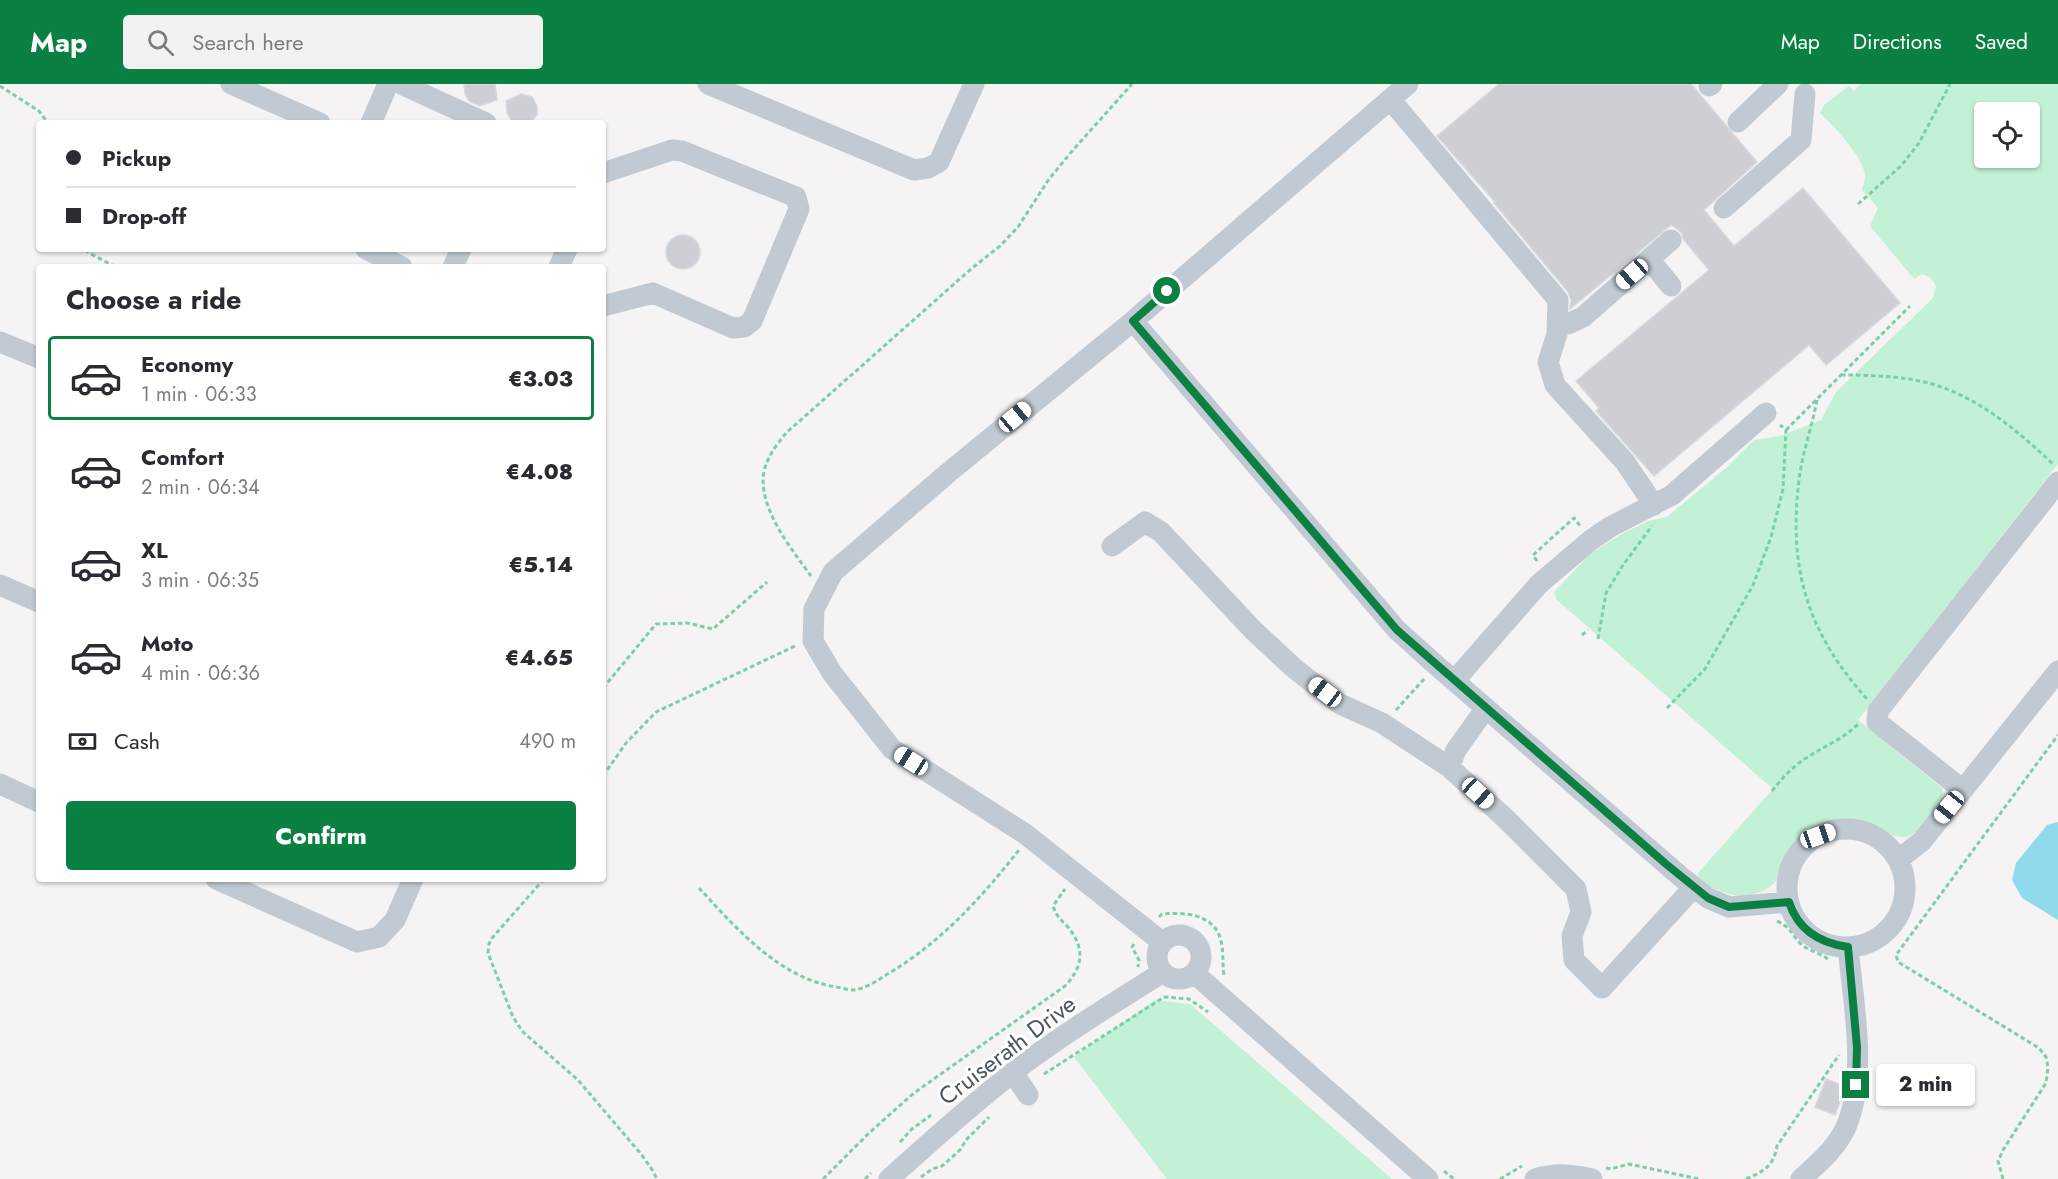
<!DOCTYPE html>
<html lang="en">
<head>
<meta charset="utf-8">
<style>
	:root { --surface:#fff; --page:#f2f2f3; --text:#2b2b33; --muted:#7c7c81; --line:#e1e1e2; --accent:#0b8043 }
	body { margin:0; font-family:Jost,sans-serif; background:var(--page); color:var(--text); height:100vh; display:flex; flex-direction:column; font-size:22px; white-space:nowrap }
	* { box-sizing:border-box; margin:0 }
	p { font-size:20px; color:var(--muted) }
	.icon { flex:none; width:33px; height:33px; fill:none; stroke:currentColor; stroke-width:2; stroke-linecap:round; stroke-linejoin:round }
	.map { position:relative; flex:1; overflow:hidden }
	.drawer { position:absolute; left:36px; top:180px; width:570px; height:618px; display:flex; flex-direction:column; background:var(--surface); border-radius:6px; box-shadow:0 2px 4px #0004 }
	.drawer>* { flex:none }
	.guide { position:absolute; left:36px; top:36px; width:570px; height:132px; border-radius:6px; box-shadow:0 2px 4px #0004; display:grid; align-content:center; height:132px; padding:0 30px; background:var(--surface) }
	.fabs { position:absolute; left:1974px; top:18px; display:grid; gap:12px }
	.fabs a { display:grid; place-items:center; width:66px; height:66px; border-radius:6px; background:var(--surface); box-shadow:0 2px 4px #0004; font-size:30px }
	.end { position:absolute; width:27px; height:27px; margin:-14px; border:8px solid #0b8043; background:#fff; box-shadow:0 0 0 3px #fff }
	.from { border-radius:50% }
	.bubble { position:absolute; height:42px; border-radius:6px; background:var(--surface); box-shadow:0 2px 4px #0004; font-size:20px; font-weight:800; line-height:42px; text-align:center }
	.car { position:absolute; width:18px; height:36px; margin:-18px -9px; border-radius:8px; box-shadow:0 0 4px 2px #0007; background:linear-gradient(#fff 24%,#345 0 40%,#fff 0 76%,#345 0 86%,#fff 0) }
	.guide b { display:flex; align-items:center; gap:21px; height:57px; font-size:22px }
	.guide b+b { border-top:2px solid var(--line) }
	.guide i { width:15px; height:15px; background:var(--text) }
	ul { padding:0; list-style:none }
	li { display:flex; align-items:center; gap:18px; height:84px; margin:0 12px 9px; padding:0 18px; border:3px solid transparent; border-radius:6px }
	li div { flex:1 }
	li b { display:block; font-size:22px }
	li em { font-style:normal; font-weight:800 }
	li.current { border-color:var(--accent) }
	li>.icon { width:54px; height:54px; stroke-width:1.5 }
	h2 { padding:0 30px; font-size:27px; line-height:72px }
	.pay { display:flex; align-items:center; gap:15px; height:66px; padding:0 30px; font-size:22px }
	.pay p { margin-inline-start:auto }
	.action { display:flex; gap:12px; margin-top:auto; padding:12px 30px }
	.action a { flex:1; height:69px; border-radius:6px; background:var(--accent); color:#fff; font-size:24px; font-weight:800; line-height:69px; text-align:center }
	header { display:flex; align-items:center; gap:36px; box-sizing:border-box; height:84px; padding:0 30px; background:var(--accent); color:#fff }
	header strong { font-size:28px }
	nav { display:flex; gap:33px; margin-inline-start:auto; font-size:21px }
	.search { width:420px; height:54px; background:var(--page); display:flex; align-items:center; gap:15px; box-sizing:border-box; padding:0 21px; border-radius:6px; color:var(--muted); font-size:22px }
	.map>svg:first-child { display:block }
	.green { fill:#c3f1d5; fill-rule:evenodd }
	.water { fill:#90daee }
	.building { fill:#cdcfd5; stroke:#d7d9de; stroke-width:1.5 }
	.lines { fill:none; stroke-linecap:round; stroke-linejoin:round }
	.path { stroke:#7ad0a6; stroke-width:3; stroke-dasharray:4.5 3; stroke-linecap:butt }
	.minor { stroke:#c1cad2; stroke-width:21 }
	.route { stroke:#0b8043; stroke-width:8 }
	.labels { text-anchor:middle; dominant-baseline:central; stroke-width:6; stroke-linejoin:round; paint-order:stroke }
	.street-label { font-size:24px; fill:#4a5661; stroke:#fff }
</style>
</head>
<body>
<header>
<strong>Map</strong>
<div class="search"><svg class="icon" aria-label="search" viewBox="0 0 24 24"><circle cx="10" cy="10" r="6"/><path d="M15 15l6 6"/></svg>Search here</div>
<nav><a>Map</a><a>Directions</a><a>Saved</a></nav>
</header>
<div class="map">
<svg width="2058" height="1095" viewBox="0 0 2058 1095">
	<rect width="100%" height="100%" fill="#f5f3f3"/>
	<!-- green -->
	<path class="green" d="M1861 0H2058V380L1858 636 1942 704C1944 716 1940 723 1932 732 1909 759 1903 757 1873 743 1856 736 1836 736 1819 743 1805 749 1793 761 1786 775 1784 780 1783 787 1780 792 1768 810 1743 817 1723 808 1712 804 1704 800 1697 790L1773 705 1557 516 1554 508 1589 471 1620 451 1648 437 1667 433 1726 384 1754 356 1780 352 1821 336 1836 308 1933 214 1936 202 1931 194 1922 190 1914 195 1870 142 1878 124 1862 106C1863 102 1865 96 1865 92 1865 75 1833 41 1820 29L1824 21 1849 2 1854 7ZM1984 28H2030V74H1984Z
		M1155 916 1190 920 1392 1095H1167L1074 973Z"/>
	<!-- water -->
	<path class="water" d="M2058 738V836L2022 814 2012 796 2016 779 2047 741Z"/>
	<!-- building -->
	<path class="building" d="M464 0H495L497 16 480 22 469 17 465 10Z
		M1499 0H1691L1757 78 1704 126 1734 162 1803 104 1900 219 1826 281 1809 261 1654 392 1596 327 1599 324 1576 297 1709 186 1683 155 1681 148 1671 141 1570 225 1571 216 1568 208 1494 119 1495 118 1437 52Z
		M521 10 532 13 537 22V31L530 39H513L507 29 506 17Z
		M666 168a17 17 0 1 1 34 0a17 17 0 1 1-34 0Z
		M1826 995 1843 1002 1841 1015 1835 1031 1815 1023Z"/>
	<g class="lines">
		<!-- path -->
		<path class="path" d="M0 2 39 27 48 39
			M1858 120 1901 82 1919 59 1950 0
			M86 165 89 169 116 183
			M1841 291C1871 291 1903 292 1932 300 1980 314 2019 348 2054 381
			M1817 316C1812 343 1802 370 1799 396 1788 484 1807 548 1867 615
			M1786 346 1910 222
			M1537 477 1533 471 1574 434 1581 443
			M811 492C790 463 749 413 768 376 772 366 780 357 786 349L971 185 1000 162 1018 143 1049 95 1073 66 1132 0
			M1582 551 1588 546
			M1598 555 1606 509 1623 481 1652 442
			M603 604 656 540 687 539 713 545 767 498
			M1667 624 1705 585 1753 501 1771 453 1783 405 1786 346 1780 341
			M1396 626 1424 595
			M603 692 626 659 656 628 795 562
			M1772 707C1783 693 1795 680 1811 671 1828 660 1845 654 1859 639
			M544 795 492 854 489 860 488 869 513 933 523 948 578 996 641 1070 653 1087 657 1095
			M699 804C736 844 779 894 836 903 842 904 848 906 854 906 868 904 879 895 891 888 942 857 982 813 1019 766
			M1159 833 1162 830C1185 828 1215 830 1221 857 1224 868 1222 880 1224 891
			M1777 837C1793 845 1791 850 1801 860 1810 868 1822 869 1830 877
			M1134 860 1132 863 1139 876 1138 883
			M1044 990 1164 913 1189 915 1208 928
			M900 1058 912 1045 931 1031
			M1606 1084 1611 1085 1629 1080 1699 1095
			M1444 1087 1454 1095
			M921 1093 932 1085 942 1082 960 1066 966 1056 989 1033
			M823 1095 869 1049 914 1009 1065 902C1084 882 1085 863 1067 842 1060 835 1056 831 1053 822L1065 805
			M865 1095 871 1089
			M1500 1095 1522 1082
			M1746 1095C1763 1088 1774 1082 1777 1062L1839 971
			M2003 1095 1998 1077 2003 1066 2046 999 2048 983 2046 973 2039 964 1898 878 1896 871 2058 651"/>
		<!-- minor -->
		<path class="minor" d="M231 0 320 39
			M401 0 486 39
			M708 0 914 86 928 84 939 78 974 0
			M1709 2 1712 0
			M1390 15 1558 216 1557 250 1548 278 1555 301 1625 378 1654 421
			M1738 38 1778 0
			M371 39 388 0
			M603 89 672 66 682 67 796 113 799 125 752 237 744 243 733 244 653 209 603 222
			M1724 124 1801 56 1805 10
			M366 165 402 183
			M1649 175 1671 202
			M453 183 461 165
			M559 183 567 165
			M1133 237 1397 546 1436 581 1680 792 1708 814 1729 823 1789 818
			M1558 241 1568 240 1583 233 1671 156
			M0 258 39 274
			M1112 462 1145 438 1161 448 1254 547 1295 585 1340 620 1382 639 1449 683 1506 735 1576 805 1581 828 1572 852 1574 876 1602 904 1693 804
			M0 501 39 518
			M1455 596 1539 500 1591 456 1610 443 1672 411 1766 329
			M1449 683 1456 666 1486 624
			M0 700 39 718
			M1963 706 1877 638 1878 627 2058 398
			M1787 804a59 59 0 1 1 118 0a59 59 0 1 1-118 0Z
			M1898 776 1922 757 2058 587
			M216 795 357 858 379 853 395 836 413 795
			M1157 873a22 22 0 1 1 44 0a22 22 0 1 1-44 0Z
			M1162 858 1024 749 892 665 832 589 813 557 814 525 833 488 948 389 1133 237 1408 0
			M1194 889 1428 1095
			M1013 989 1028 1011
			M889 1095C933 1055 978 1015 1025 979 1069 946 1117 917 1163 888
			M1535 1095C1555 1089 1572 1090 1592 1095
			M1801 1095C1819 1079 1840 1061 1848 1038 1867 986 1853 917 1848 863"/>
	</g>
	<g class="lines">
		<!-- route -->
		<path class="route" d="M1167 207 1133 237 1397 546 1666 780 1708 814 1729 823 1789 818C1798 846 1819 859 1848 863L1857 963 1856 1001"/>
	</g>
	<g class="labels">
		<!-- street labels -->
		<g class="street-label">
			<text transform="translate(1007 966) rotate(-37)">Cruiserath Drive</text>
		</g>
	</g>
</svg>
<div class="fabs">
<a><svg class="icon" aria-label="locate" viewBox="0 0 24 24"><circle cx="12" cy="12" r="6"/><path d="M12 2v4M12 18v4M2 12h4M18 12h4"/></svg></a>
</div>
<i class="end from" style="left:1167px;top:207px"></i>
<i class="end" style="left:1856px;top:1001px"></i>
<div class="bubble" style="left:1876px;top:980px;width:99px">2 min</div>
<i class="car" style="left:1632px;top:190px;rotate:229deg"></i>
<i class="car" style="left:1015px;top:333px;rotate:50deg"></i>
<i class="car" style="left:1325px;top:608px;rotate:307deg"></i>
<i class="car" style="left:911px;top:677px;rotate:302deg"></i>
<i class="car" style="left:1478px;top:709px;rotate:132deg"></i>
<i class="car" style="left:1949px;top:723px;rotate:219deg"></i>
<i class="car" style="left:1818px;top:752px;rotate:71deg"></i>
<div class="guide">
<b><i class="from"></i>Pickup</b>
<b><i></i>Drop-off</b>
</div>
<section class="drawer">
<h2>Choose a ride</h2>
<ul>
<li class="current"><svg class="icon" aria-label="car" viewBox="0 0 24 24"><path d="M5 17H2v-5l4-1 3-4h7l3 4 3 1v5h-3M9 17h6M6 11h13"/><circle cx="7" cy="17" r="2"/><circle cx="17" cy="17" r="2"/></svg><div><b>Economy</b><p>1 min · 06:33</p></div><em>€3.03</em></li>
<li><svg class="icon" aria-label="car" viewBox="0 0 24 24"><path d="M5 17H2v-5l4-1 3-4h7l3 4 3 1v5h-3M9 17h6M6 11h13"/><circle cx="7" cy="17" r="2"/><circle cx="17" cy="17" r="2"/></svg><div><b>Comfort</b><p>2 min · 06:34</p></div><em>€4.08</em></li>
<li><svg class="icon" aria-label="car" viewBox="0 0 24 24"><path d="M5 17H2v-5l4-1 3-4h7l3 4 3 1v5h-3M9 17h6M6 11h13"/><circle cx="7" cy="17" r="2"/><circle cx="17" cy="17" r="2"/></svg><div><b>XL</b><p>3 min · 06:35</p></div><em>€5.14</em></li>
<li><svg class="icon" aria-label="car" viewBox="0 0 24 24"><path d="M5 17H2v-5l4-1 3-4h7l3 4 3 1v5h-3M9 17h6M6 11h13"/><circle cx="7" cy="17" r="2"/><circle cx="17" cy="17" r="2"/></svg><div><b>Moto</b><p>4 min · 06:36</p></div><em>€4.65</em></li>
</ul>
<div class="pay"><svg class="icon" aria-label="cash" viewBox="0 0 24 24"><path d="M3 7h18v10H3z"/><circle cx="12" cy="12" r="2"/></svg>Cash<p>490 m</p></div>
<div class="action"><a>Confirm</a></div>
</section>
</div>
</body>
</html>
